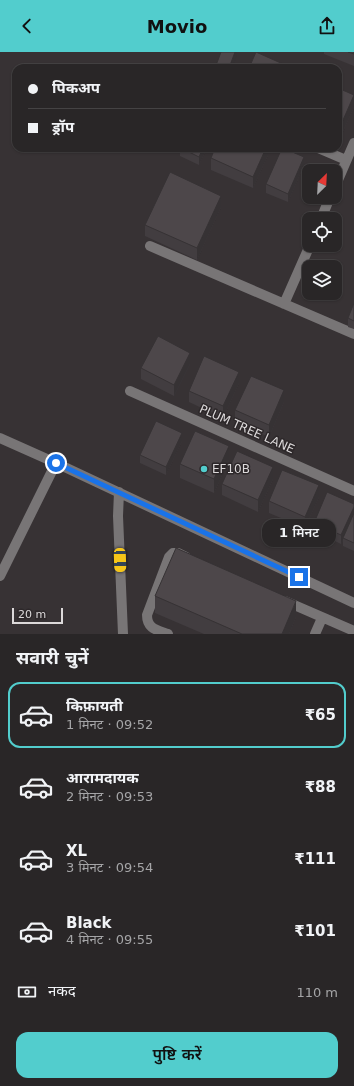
<!DOCTYPE html>
<html lang="hi">
<head>
<meta charset="utf-8">
<style>
	:root { --surface:#292627; --page:#353233; --text:#f1f3f6; --muted:#a5a5a7; --line:#454344; --accent:#52cdcd }
	body { margin:0; font-family:"DejaVu Sans","Noto Sans Devanagari",sans-serif; background:var(--page); color:var(--text); height:100vh; display:flex; flex-direction:column; font-size:15px; white-space:nowrap }
	* { box-sizing:border-box; margin:0 }
	p { font-size:13px; color:var(--muted) }
	.icon { flex:none; width:22px; height:22px; fill:none; stroke:currentColor; stroke-width:2; stroke-linecap:round; stroke-linejoin:round }
	.map { position:relative; height:582px; overflow:hidden }
	.drawer { display:flex; flex-direction:column; background:var(--surface); flex:1 }
	.drawer>* { flex:none }
	.guide { position:absolute; left:12px; top:12px; width:330px; height:88px; border-radius:12px; box-shadow:0 1px 3px #0004,0 0 0 1px var(--line); display:grid; align-content:center; height:88px; padding:0 16px; background:var(--surface) }
	.needle { width:26px; rotate:24deg }
	.fabs { position:absolute; left:302px; top:112px; display:grid; gap:8px }
	.fabs a { display:grid; place-items:center; width:40px; height:40px; border-radius:8px; background:var(--surface); box-shadow:0 1px 3px #0004,0 0 0 1px var(--line); font-size:20px }
	.scale { position:absolute; left:12px; bottom:10px; width:51px; box-sizing:border-box; padding-left:4px; border:2px solid #dcd9da; border-top:0; font-size:11px; line-height:14px; white-space:nowrap; color:#dcd9da; -webkit-text-stroke:3px #2d282a; paint-order:stroke }
	.end { position:absolute; width:18px; height:18px; margin:-9px; border:5px solid #1a73e8; background:#fff; box-shadow:0 0 0 2px #fff }
	.from { border-radius:50% }
	.bubble { position:absolute; height:28px; border-radius:12px; background:var(--surface); box-shadow:0 1px 3px #0004,0 0 0 1px var(--line); font-size:13px; font-weight:600; line-height:28px; text-align:center }
	.car { position:absolute; width:12px; height:24px; margin:-12px -6px; border-radius:5px; box-shadow:0 0 3px 1px #0007; background:linear-gradient(#f5c518 24%,#345 0 40%,#f5c518 0 76%,#345 0 86%,#f5c518 0) }
	.guide b { display:flex; align-items:center; gap:14px; height:38px; font-size:15px }
	.guide b+b { border-top:1px solid var(--line) }
	.guide i { width:10px; height:10px; background:var(--text) }
	ul { padding:0; list-style:none }
	li { display:flex; align-items:center; gap:12px; height:66px; margin:0 8px 6px; padding:0 8px; border:2px solid transparent; border-radius:12px }
	li div { flex:1 }
	li b { display:block; font-size:15px }
	li em { font-style:normal; font-weight:600 }
	li.on { border-color:var(--accent) }
	li>.icon { width:36px; height:36px; stroke-width:1.5 }
	h2 { padding:0 16px; font-size:18px; line-height:48px }
	.pay { display:flex; align-items:center; gap:10px; height:44px; padding:0 16px; font-size:15px }
	.pay p { margin-inline-start:auto }
	.primary-button { display:flex; gap:8px; margin-top:auto; padding:8px 16px }
	.primary-button a { flex:1; height:46px; border-radius:12px; background:var(--accent); color:#111; font-size:16px; font-weight:600; line-height:46px; text-align:center }
	header { display:flex; justify-content:space-between; align-items:center; height:52px; padding:0 16px; background:var(--accent); color:#111; font-size:18px; font-weight:600 }
	.map>svg:first-child { display:block }
	.lines { fill:none; stroke-linecap:round; stroke-linejoin:round }
	.minor { stroke:#787576; stroke-width:10 }
	.wall { fill:#423d40 }
	.shaded-wall { fill:#363234 }
	.building { fill:#4d474a; stroke:#363234 }
	.route { stroke:#1a73e8; stroke-width:5 }
	.poi-dot { fill:#52cdcd; stroke:#2d282a; stroke-width:1.5 }
	.labels { text-anchor:middle; dominant-baseline:central; stroke-width:3; stroke-linejoin:round; paint-order:stroke }
	.street-label { font-size:12px; fill:#dcd9da; stroke:#2d282a }
	.poi-label { font-size:12px; fill:#dcd9da; stroke:#2d282a; text-anchor:start }
</style>
</head>
<body>
<header><svg class="icon" aria-label="back" viewBox="0 0 24 24"><path d="M15 5l-7 7 7 7"/></svg>Movio<svg class="icon" aria-label="share" viewBox="0 0 24 24"><path d="M12 15V3M7 8l5-5 5 5M5 13v7h14v-7"/></svg></header>
<div class="map">
<svg width="354" height="582" viewBox="0 0 354 582">
	<rect width="100%" height="100%" fill="#373234"/>
	<g class="lines">
		<!-- minor -->
		<path class="minor" d="M318 96 346 108
			M335 135 354 91
			M321 167 330 145
			M150 194 354 282
			M284 252 310 193
			M130 339 354 439
			M0 386 56 411 354 551
			M119 440 118 464 123 582
			M0 524 56 411
			M285 549 354 579
			M168 582C157 578 147 577 147 563L169 505 173 501H178L186 505
			M315 582 322 566"/>
	</g>
	<!-- wall -->
	<path class="wall" d="M324 0H354V14L324 2Z
		M338 36 354 55 340 86 338 85Z
		M180 96H207L199 113 180 104Z
		M268 96V103L253 136 211 118V106Z
		M304 113 288 150 266 141V132Z
		M221 155 197 208 145 184V173Z
		M354 251V277L348 275V266Z
		M190 312 174 344 141 327V316Z
		M239 331 223 366 189 350V339Z
		M284 350 269 385 235 370V358Z
		M182 389 166 423 140 411V403Z
		M229 408 214 441 180 426V412Z
		M273 427 258 460 222 443V432Z
		M319 445 305 476 269 461V449Z
		M354 452V499L343 494V488L341 492 314 479V471Z
		M155 544 296 565 289 582H204L155 561Z"/>
	<!-- shaded-wall -->
	<path class="shaded-wall" d="M235 0H237V3L232 16H229Z
		M354 43V55L340 86V75Z
		M203 96H207L199 113V105Z
		M266 96H268V103L253 136V125Z
		M304 105V113L288 150V142Z
		M221 144V155L197 208V196Z
		M190 301V312L174 344V333Z
		M239 320V331L223 366V354Z
		M284 338V350L269 385V373Z
		M182 381V389L166 423V415Z
		M229 394V408L214 441V427Z
		M273 415V427L258 460V448Z
		M319 433V445L305 476V465Z
		M354 455V463L343 486V488L341 492V483Z
		M296 549V565L289 582H282Z"/>
	<!-- building -->
	<path class="building" d="M221 0H235L229 16H215Z
		M256 0 292 16H249Z
		M348 0H354V2Z
		M338 36 354 43 340 75 338 74Z
		M181 96H203L199 105Z
		M215 96H266L253 125 211 106Z
		M282 96H283L304 105 288 142 266 132Z
		M170 120 221 144 197 196 145 173Z
		M354 251V269L348 266Z
		M158 284 190 301 174 333 141 316Z
		M204 304 239 320 223 354 189 339Z
		M251 324 284 338 269 373 235 358Z
		M156 369 182 381 166 415 140 403Z
		M195 379 229 394 214 427 180 412Z
		M237 399 273 415 258 448 222 432Z
		M282 418 319 433 305 465 269 449Z
		M327 440 354 452V455L341 483 314 471Z
		M354 461V491L343 486Z
		M176 496 296 549 282 582H242L155 544Z"/>
	<g class="lines">
		<!-- route -->
		<path class="route" d="M56 411 299 525"/>
	</g>
	<!-- markers -->
	<circle class="poi-dot" cx="204" cy="417" r="4"/>
	<g class="labels">
		<!-- street labels -->
		<g class="street-label">
			<text transform="translate(247 377) rotate(24)">PLUM TREE LANE</text>
		</g>
		<!-- poi labels -->
		<g class="poi-label">
			<text x="212" y="417">EF10B</text>
		</g>
	</g>
</svg>
<div class="fabs">
<a><svg class="needle" viewBox="-14 -14 28 28"><path d="M0-13l5 13h-10z" fill="#e53935"/><path d="M0 13l5-13h-10z" fill="#a5a5a7"/></svg></a>
<a><svg class="icon" aria-label="locate" viewBox="0 0 24 24"><circle cx="12" cy="12" r="6"/><path d="M12 2v4M12 18v4M2 12h4M18 12h4"/></svg></a>
<a><svg class="icon" aria-label="layers" viewBox="0 0 24 24"><path d="M12 4l9 5-9 5-9-5zM3 14l9 5 9-5"/></svg></a>
</div>
<div class="scale">20 m</div>
<i class="end from" style="left:56px;top:411px"></i>
<i class="end" style="left:299px;top:525px"></i>
<div class="bubble" style="left:262px;top:467px;width:74px">1 मिनट</div>
<i class="car" style="left:120px;top:508px;rotate:178deg"></i>
<div class="guide">
<b><i class="from"></i>पिकअप</b>
<b><i></i>ड्रॉप</b>
</div>
</div>
<section class="drawer">
<h2>सवारी चुनें</h2>
<ul>
<li class="on"><svg class="icon" aria-label="car" viewBox="0 0 24 24"><path d="M5 17H2v-5l4-1 3-4h7l3 4 3 1v5h-3M9 17h6M6 11h13"/><circle cx="7" cy="17" r="2"/><circle cx="17" cy="17" r="2"/></svg><div><b>किफ़ायती</b><p>1 मिनट · 09:52</p></div><em>₹65</em></li>
<li><svg class="icon" aria-label="car" viewBox="0 0 24 24"><path d="M5 17H2v-5l4-1 3-4h7l3 4 3 1v5h-3M9 17h6M6 11h13"/><circle cx="7" cy="17" r="2"/><circle cx="17" cy="17" r="2"/></svg><div><b>आरामदायक</b><p>2 मिनट · 09:53</p></div><em>₹88</em></li>
<li><svg class="icon" aria-label="car" viewBox="0 0 24 24"><path d="M5 17H2v-5l4-1 3-4h7l3 4 3 1v5h-3M9 17h6M6 11h13"/><circle cx="7" cy="17" r="2"/><circle cx="17" cy="17" r="2"/></svg><div><b>XL</b><p>3 मिनट · 09:54</p></div><em>₹111</em></li>
<li><svg class="icon" aria-label="car" viewBox="0 0 24 24"><path d="M5 17H2v-5l4-1 3-4h7l3 4 3 1v5h-3M9 17h6M6 11h13"/><circle cx="7" cy="17" r="2"/><circle cx="17" cy="17" r="2"/></svg><div><b>Black</b><p>4 मिनट · 09:55</p></div><em>₹101</em></li>
</ul>
<div class="pay"><svg class="icon" aria-label="cash" viewBox="0 0 24 24"><path d="M3 7h18v10H3z"/><circle cx="12" cy="12" r="2"/></svg>नकद<p>110 m</p></div>
<div class="primary-button"><a>पुष्टि करें</a></div>
</section>
</body>
</html>
